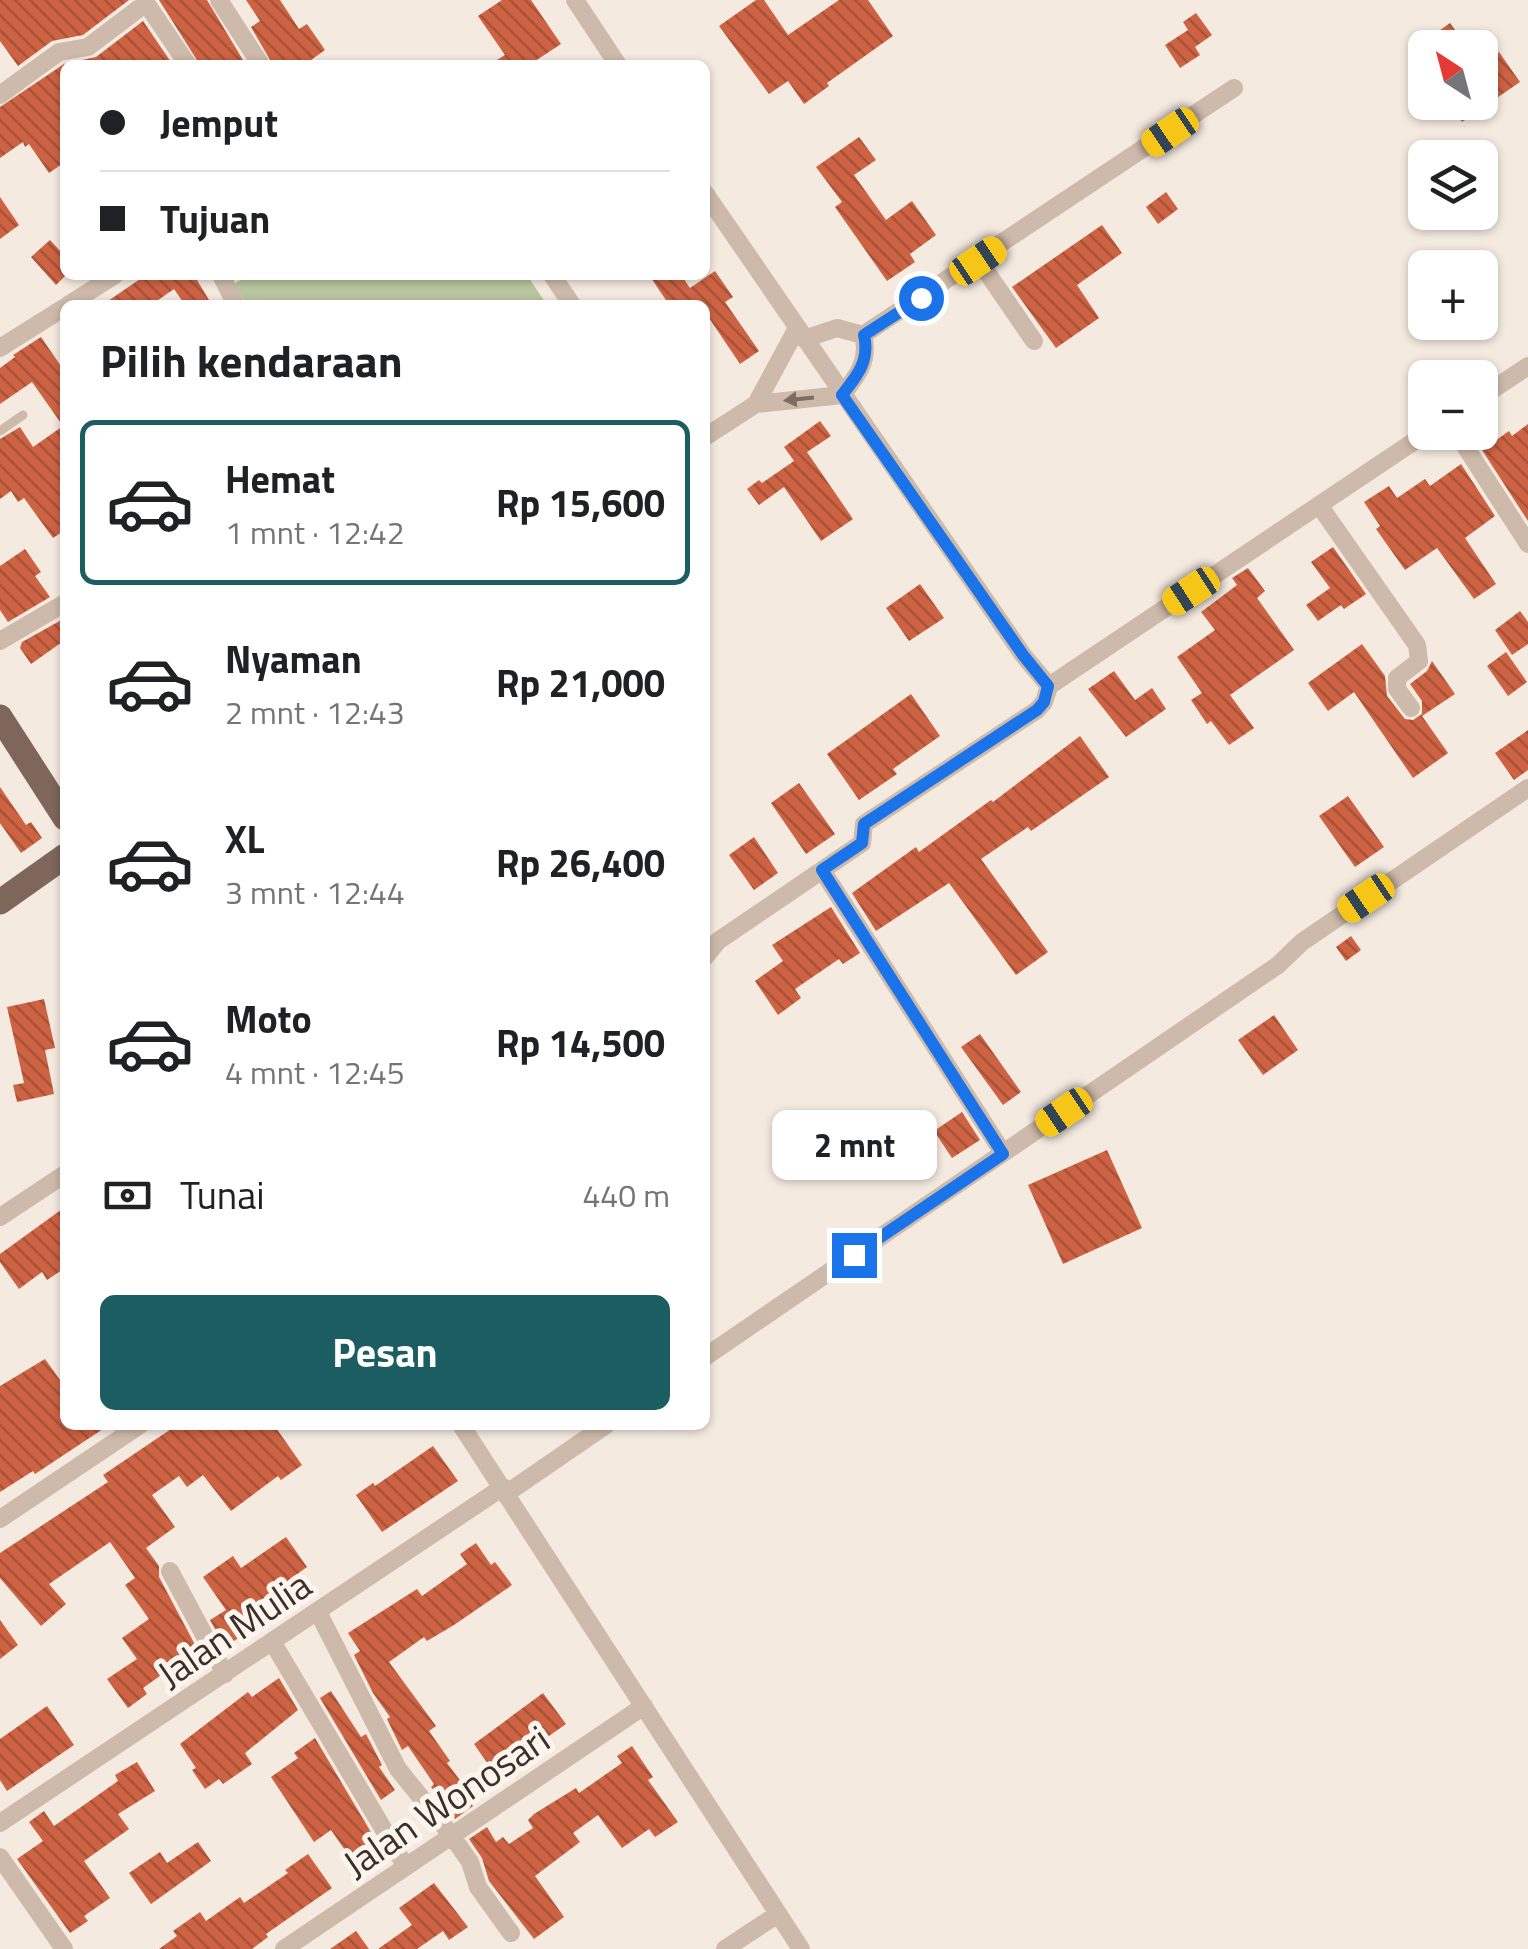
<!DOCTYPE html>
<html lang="id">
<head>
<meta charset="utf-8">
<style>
	:root { --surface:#fff; --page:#f6f6f6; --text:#202124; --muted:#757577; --line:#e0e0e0; --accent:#1c5d61 }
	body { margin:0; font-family:"Titillium Web",sans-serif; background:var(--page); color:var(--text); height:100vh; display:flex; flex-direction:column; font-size:38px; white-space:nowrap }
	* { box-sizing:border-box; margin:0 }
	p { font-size:32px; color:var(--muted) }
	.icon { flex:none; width:55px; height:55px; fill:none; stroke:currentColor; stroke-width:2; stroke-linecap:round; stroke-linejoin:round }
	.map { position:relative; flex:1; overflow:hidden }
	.details { position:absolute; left:60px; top:300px; width:650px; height:1130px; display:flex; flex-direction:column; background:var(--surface); border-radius:15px; box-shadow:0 2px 8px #0004 }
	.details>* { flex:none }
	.guide { position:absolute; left:60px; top:60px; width:650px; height:220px; border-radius:15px; box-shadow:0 2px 8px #0004; display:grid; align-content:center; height:220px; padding:0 40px; background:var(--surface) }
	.needle { width:65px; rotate:324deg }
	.buttons { position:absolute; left:1408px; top:30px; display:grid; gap:20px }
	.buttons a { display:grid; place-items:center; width:90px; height:90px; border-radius:15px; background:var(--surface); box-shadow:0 2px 8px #0004; font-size:50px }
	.end { position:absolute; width:45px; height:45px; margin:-22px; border:12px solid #1a73e8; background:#fff; box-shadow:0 0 0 5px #fff }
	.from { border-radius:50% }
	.bubble { position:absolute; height:70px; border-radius:15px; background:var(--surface); box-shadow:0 2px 8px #0004; font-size:32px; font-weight:700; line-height:70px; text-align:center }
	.car { position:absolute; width:30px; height:60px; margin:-30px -15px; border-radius:12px; box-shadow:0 0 8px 2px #0007; background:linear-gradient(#f5c518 24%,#345 0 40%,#f5c518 0 76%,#345 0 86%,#f5c518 0) }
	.guide b { display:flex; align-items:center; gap:35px; height:95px; font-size:38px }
	.guide b+b { border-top:2px solid var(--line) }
	.guide i { width:25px; height:25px; background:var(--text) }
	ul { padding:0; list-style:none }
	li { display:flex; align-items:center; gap:30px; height:165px; margin:0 20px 15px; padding:0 20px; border:5px solid transparent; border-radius:15px }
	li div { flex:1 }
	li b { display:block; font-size:38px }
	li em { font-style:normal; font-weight:700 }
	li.on { border-color:var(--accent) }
	li>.icon { width:90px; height:90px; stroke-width:1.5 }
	h2 { padding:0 40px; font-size:45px; line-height:120px }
	.pay { display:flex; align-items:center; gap:25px; height:110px; padding:0 40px; font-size:38px }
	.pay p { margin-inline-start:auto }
	.primary-button { display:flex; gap:20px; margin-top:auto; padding:20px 40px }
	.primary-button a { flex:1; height:115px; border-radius:15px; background:var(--accent); color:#fff; font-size:40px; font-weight:700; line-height:115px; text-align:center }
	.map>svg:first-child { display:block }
	.grass { fill:#b9c69e }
	.building { fill:url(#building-back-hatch) }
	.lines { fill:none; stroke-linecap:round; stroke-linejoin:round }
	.lane { stroke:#cebaaa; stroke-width:9 }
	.street { stroke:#cebaaa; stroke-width:18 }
	.primary { stroke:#7e665a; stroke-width:25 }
	.oneway { fill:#7d6e64 }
	.route { stroke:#1a73e8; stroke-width:12 }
	.labels { text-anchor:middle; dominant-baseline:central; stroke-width:10; stroke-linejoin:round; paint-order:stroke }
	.street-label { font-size:38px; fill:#3b2f2a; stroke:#fcf5ed }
</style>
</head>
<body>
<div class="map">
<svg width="1528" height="1949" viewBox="0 0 1528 1949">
	<defs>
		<pattern id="building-back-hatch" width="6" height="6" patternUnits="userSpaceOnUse" patternTransform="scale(2.5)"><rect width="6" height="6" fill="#ce6344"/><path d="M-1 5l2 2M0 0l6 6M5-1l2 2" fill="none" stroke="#a85239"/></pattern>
	</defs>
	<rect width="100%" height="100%" fill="#f5eae0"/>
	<!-- grass -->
	<path class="grass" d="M248 275H527L547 305H247L234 284Z"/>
	<!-- building -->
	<path class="building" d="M0 0H129L83 35 52 41 18 66 0 41Z
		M159 0H207L246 65H200Z
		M246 0H280L299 29 307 24 325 50 304 65H273L251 27 260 21Z
		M502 0H531L561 44 529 65H489L505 55 478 16Z
		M756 0H764L788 35 839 0H868L893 36 827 83 829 86 804 104 788 81 769 94 719 26Z
		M1196 13 1212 35 1195 47 1200 55 1180 68 1165 45 1188 30 1183 22Z
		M143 21 173 65H65V162L49 173 29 144 25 147 23 142 0 158V107L64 64 96 57Z
		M1450 23 1468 48H1440L1432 36Z
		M1499 52 1520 82 1462 122 1449 102H1480V66Z
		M859 137 876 160 854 175 886 220 912 201 936 235 910 254 915 262 887 281 835 207 842 202 816 167Z
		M1166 192 1178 209 1158 224 1146 207Z
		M0 197 19 225 0 239Z
		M1102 225 1122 253 1077 285 1099 318 1056 348 1012 287Z
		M50 240 65 256V276L56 285 31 257Z
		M715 271 733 297 725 302 759 351 740 364 705 312V305H665L668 303 649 275H681L690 288Z
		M146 275H194L212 305H185L174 289 151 305H102Z
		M41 337 65 372V530L53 538 24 498 18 502 11 491 0 499V439L20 427 33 447 63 426 32 382 0 404V368L15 357 13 355Z
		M820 421 831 436 807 452 853 519 821 541 784 487 759 505 747 489 759 480 762 483 794 461 784 447Z
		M1528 424V521L1482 450 1509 431 1512 436Z
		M1461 464 1495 516 1465 538 1496 584 1474 599 1437 548 1405 570 1376 529 1380 526 1364 502 1389 486 1397 498 1425 479 1430 486Z
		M1333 547 1366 594 1344 609 1341 605 1318 621 1306 605 1330 588 1311 562Z
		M25 549 41 572 35 576 50 597 8 622 0 610V566Z
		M1248 568 1265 591 1257 598 1294 650 1230 695 1254 728 1229 745 1211 721 1207 724 1191 700 1202 693 1177 657 1215 630 1201 612 1237 585 1232 578Z
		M920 584 944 618 909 641 886 608Z
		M1520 611 1528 622V644L1512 655 1495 630Z
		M65 618V640L31 664 20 648 22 642Z
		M1362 644 1385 676 1387 696 1405 719 1413 720 1422 714V701L1410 684 1427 671 1432 661 1455 694 1422 716 1448 753 1413 778 1354 692 1328 711 1308 683Z
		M1506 652 1527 682 1508 696 1487 666Z
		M1114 671 1135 700 1152 688 1166 709 1126 737 1088 689Z
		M911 694 940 736 893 769 897 774 859 800 827 754Z
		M1528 730V770L1514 780 1495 753Z
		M1080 736 1109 777 1031 831 1028 827 981 859 1048 952 1016 975 949 883 876 931 852 893 916 847 919 852 991 800 993 802Z
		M799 783 835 834 806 854 771 803Z
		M0 787 26 825 31 822 42 838 21 853 0 823Z
		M1348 796 1384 847 1355 867 1319 816Z
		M754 837 778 873 754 890 729 855Z
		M831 907 860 953 843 964 839 959 795 989 801 998 778 1015 755 981 783 961 772 945Z
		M1351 936 1361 950 1346 961 1336 947Z
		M44 999 55 1048 45 1050 54 1094 17 1102 13 1085 24 1083 7 1007Z
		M1274 1015 1298 1050 1263 1075 1238 1040Z
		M980 1034 1021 1092 1003 1105 961 1047Z
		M962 1112 980 1140 952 1158 934 1131Z
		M1107 1150 1142 1228 1063 1264 1028 1185Z
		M65 1207V1268L47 1280 42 1272 19 1289 0 1262V1254Z
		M45 1359 65 1387V1425H109L35 1474 33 1471 0 1492V1386Z
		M177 1425H274L302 1465 281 1480 278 1476 231 1511 203 1475 187 1487 179 1476 152 1495 175 1527 146 1548 159 1566V1577L201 1656 185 1667 181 1661 143 1688 147 1694 128 1708 107 1679 137 1659 122 1638 149 1619 125 1585 135 1578 110 1542 49 1584 66 1604 41 1626 0 1578V1553L108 1482 103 1475Z
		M433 1446 458 1481 382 1532 356 1495 373 1483 375 1486Z
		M286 1537 307 1567 261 1600 268 1609 242 1627 246 1633 225 1647 210 1620 226 1610 203 1577 233 1556 241 1568Z
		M476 1543 491 1565 495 1562 512 1585 454 1625 427 1641 424 1637 389 1662 436 1726 429 1731 450 1761 447 1763 472 1796 469 1799 473 1806 455 1819 431 1787 434 1784 408 1746 402 1750 387 1719 390 1717 373 1693 354 1655 360 1651 348 1633 417 1589 422 1596 467 1564 460 1554Z
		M0 1620 18 1645 0 1659Z
		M279 1678 298 1710 245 1753 252 1764 223 1784 219 1779 205 1789 192 1770 196 1768 180 1744 248 1692 252 1697Z
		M331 1691 361 1737 366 1734 382 1765 379 1767 395 1790 381 1800 320 1698Z
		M543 1693 566 1724 495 1774 474 1744Z
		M47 1706 74 1745 7 1791 0 1780V1739Z
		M315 1738 381 1849 356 1866 331 1830 314 1842 271 1777 298 1758 294 1753Z
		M632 1746 653 1777 648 1780 678 1822 655 1837 649 1829 622 1848 598 1815 573 1833 580 1842 535 1876 564 1917 534 1939 489 1881 482 1858 469 1839 487 1827 496 1842 503 1837 509 1844 533 1828 528 1820 534 1814 576 1788 579 1793 622 1763 617 1756Z
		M137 1762 155 1791 118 1814 129 1829 84 1861 110 1898 84 1916 88 1921 70 1933 17 1859 43 1841 29 1822 44 1811 54 1826 118 1781 115 1775Z
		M198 1842 211 1861 151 1904 129 1873 160 1852 167 1863Z
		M308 1854 332 1888 266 1934 268 1937 252 1949H159L177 1936 173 1931 200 1912 206 1921 240 1897 244 1903 288 1873 285 1870Z
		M434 1883 468 1927 449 1940 443 1931 417 1949H378L412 1925 399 1908Z
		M356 1931 369 1949H330Z"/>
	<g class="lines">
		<!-- lane -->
		<path class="lane" d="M0 431 23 415"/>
		<!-- street -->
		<path class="street" d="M144 0 188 65
			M219 0 261 65
			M575 0 618 65
			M0 95 59 52 88 47 146 3
			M705 193 1023 655 1049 686 1428 432
			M979 261 1034 341
			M221 275 236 305
			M552 275 572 305
			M68 305 115 275
			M863 335 1234 88
			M804 339 837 328 863 335
			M0 348 65 307
			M1480 398 1528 366
			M756 404 797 328
			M1456 432 1528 544
			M705 437 756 404 842 395C857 376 870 361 863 335
			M1319 505 1417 645 1419 661 1397 678V689L1411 708
			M0 641 65 603
			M822 870 1003 1153
			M705 957 718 941 862 843 864 824 1037 710 1044 702 1049 686
			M0 1217 65 1174
			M705 1357 1278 965 1302 942 1528 788
			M461 1425 801 1949
			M507 1493 606 1425
			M0 1519 140 1425
			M170 1571 225 1674
			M318 1612 398 1769 452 1836 470 1862 478 1887 511 1933
			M273 1643 406 1867
			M0 1823 503 1487
			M0 1857 64 1949
			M284 1949 644 1706
			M725 1949 778 1914"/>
		<!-- primary -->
		<path class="primary" d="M0 717 65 818
			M0 902 65 856"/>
	</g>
	<!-- one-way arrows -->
	<defs><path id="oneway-solid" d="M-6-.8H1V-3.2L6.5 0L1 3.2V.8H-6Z" transform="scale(2.5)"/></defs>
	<use class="oneway" href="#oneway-solid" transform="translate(799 399) rotate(174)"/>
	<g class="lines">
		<!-- route -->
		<path class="route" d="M854 1255 1003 1154 822 870 862 843 864 824 1037 710 1044 702 1048 686 1023 655 842 395C857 376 870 361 864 335L921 298"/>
	</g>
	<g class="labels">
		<!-- street labels -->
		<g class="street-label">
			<text transform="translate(234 1629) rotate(-34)">Jalan Mulia</text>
			<text transform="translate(446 1801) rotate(-34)">Jalan Wonosari</text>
		</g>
	</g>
</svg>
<div class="buttons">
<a><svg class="needle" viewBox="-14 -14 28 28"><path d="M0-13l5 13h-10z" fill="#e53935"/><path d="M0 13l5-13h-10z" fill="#757577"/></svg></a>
<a><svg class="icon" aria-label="layers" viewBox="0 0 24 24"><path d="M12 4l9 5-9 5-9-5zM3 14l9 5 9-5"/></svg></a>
<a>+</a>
<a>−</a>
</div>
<i class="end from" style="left:921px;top:298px"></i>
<i class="end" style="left:854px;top:1255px"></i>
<div class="bubble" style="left:772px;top:1110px;width:165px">2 mnt</div>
<i class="car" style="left:1170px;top:132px;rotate:236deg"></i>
<i class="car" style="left:978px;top:261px;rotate:56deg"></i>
<i class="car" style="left:1191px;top:591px;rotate:237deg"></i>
<i class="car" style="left:1366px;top:898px;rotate:236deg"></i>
<i class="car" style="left:1064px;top:1112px;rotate:236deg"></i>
<div class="guide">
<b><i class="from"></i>Jemput</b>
<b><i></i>Tujuan</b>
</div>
<section class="details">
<h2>Pilih kendaraan</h2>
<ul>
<li class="on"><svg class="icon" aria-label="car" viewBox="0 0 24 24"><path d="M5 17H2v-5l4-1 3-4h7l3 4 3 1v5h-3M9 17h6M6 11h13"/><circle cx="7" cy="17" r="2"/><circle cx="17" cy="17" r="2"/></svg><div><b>Hemat</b><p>1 mnt · 12:42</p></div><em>Rp 15,600</em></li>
<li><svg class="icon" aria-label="car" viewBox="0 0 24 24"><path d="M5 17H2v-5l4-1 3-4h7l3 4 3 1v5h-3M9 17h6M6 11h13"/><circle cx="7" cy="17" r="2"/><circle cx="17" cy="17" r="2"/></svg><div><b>Nyaman</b><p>2 mnt · 12:43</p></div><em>Rp 21,000</em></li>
<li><svg class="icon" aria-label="car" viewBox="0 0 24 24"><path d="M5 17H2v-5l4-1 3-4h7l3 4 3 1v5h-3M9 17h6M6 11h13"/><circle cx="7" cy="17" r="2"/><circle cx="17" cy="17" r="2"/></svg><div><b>XL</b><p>3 mnt · 12:44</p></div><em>Rp 26,400</em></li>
<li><svg class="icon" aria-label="car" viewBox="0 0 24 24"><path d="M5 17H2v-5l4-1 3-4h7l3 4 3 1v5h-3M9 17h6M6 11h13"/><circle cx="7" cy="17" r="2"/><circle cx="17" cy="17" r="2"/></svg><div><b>Moto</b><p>4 mnt · 12:45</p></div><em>Rp 14,500</em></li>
</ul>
<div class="pay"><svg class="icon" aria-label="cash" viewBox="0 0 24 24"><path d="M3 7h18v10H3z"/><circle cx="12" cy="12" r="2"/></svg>Tunai<p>440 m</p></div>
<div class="primary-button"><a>Pesan</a></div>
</section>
</div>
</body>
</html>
